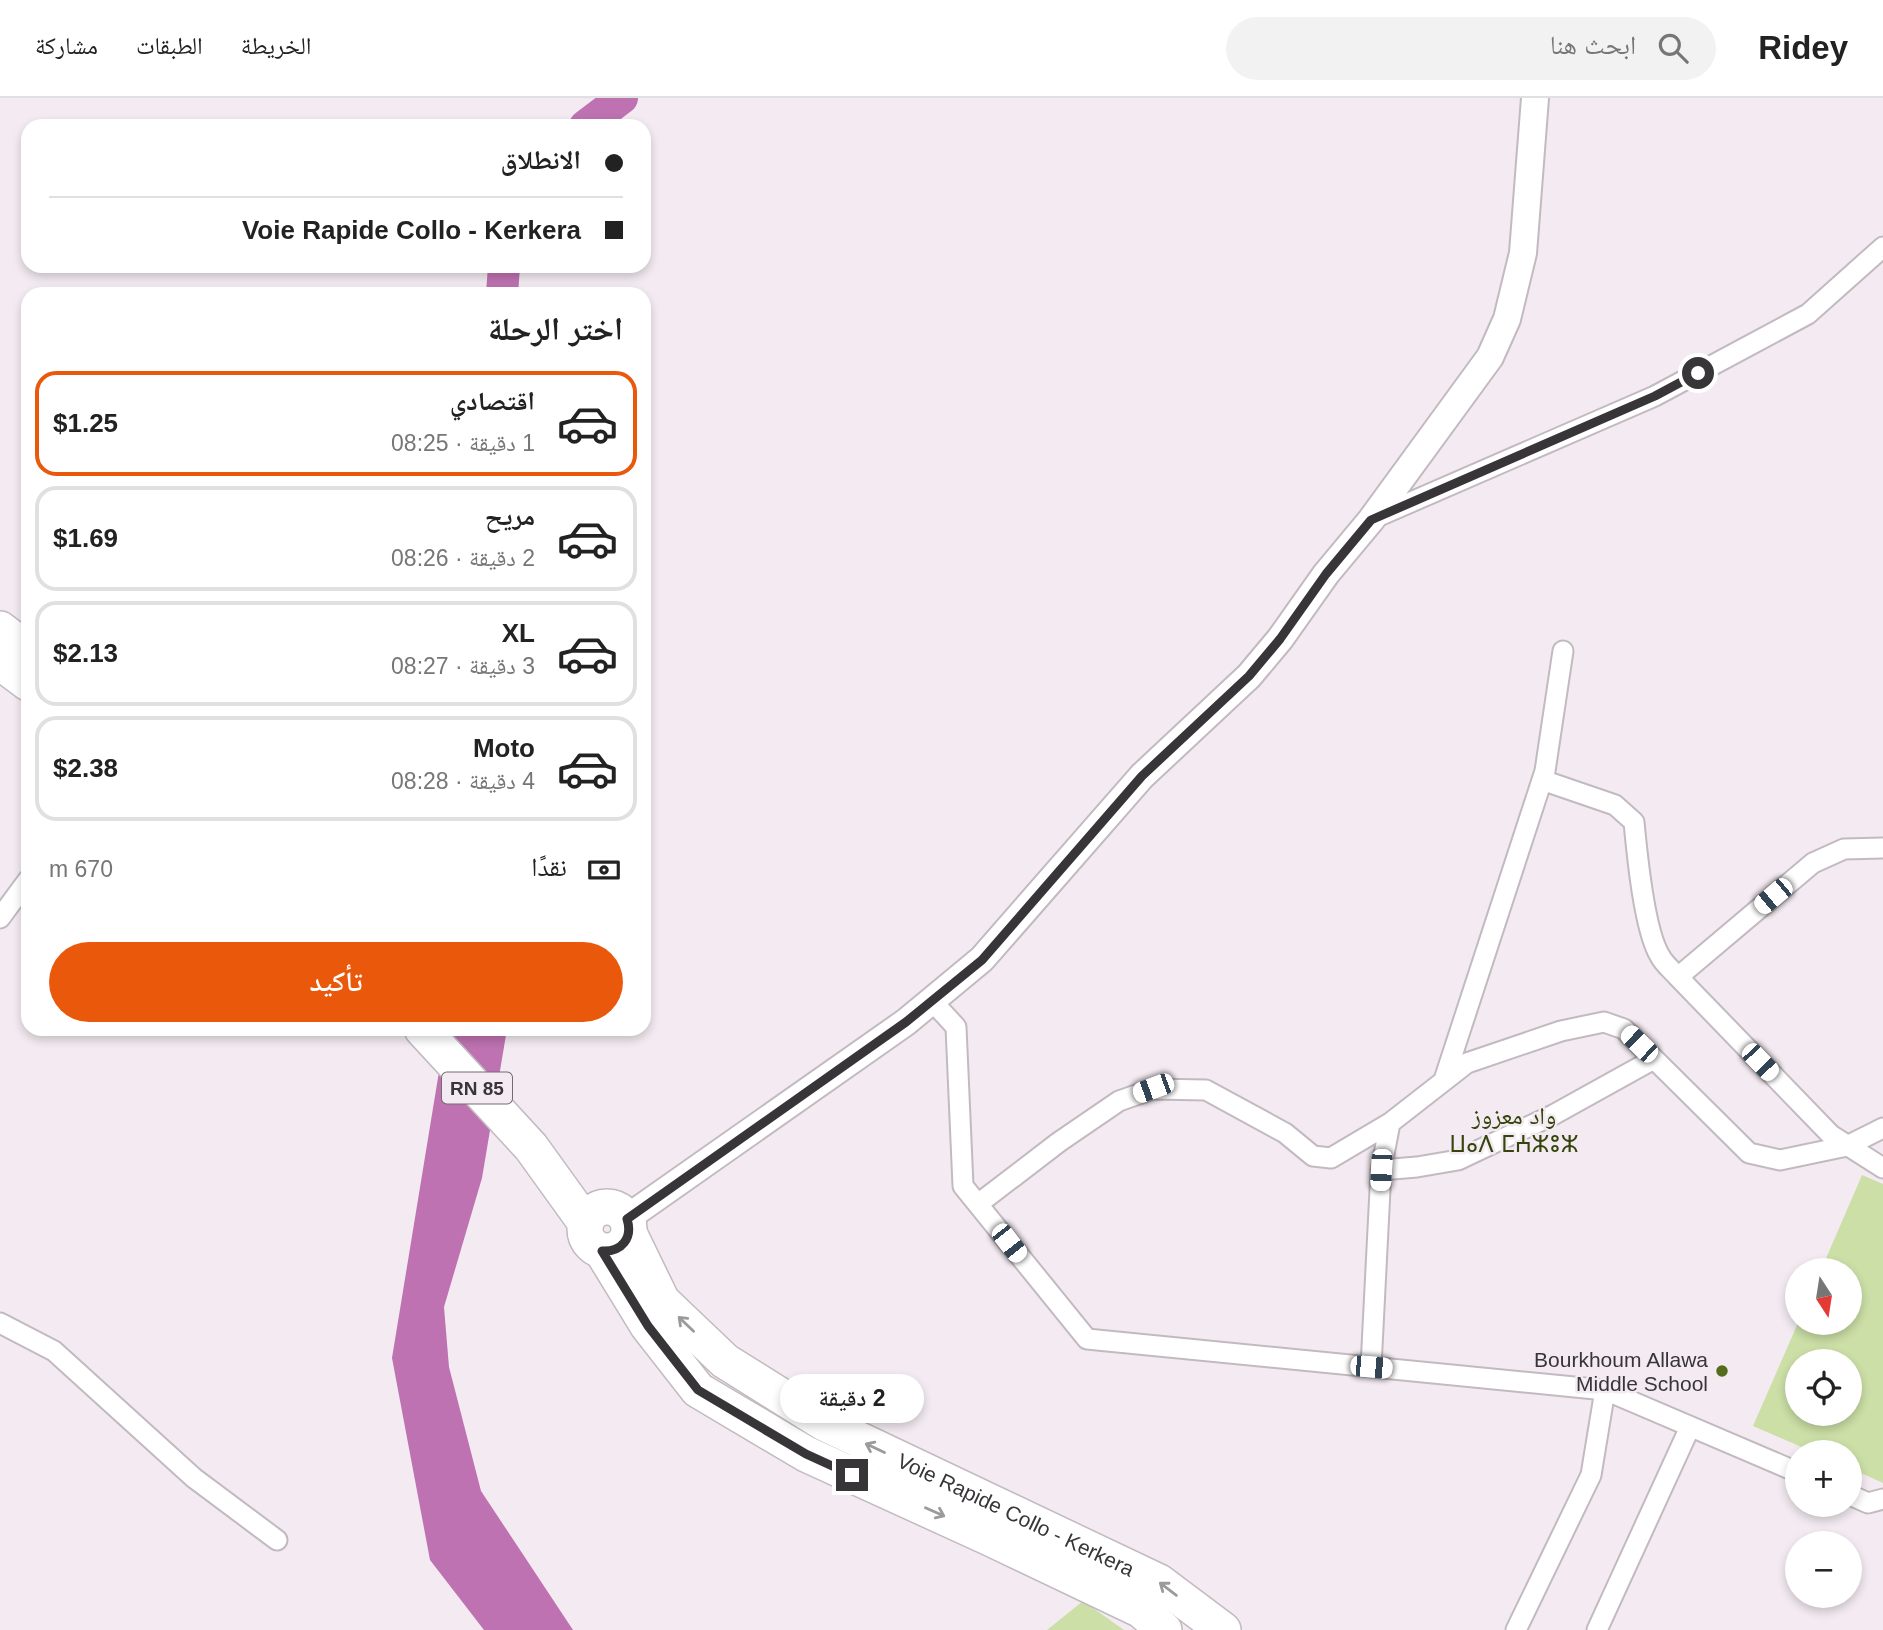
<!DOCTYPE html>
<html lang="ar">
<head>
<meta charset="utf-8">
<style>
	:root { --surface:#fff; --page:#f2f2f2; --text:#222; --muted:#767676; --line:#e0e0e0; --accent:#ea580c }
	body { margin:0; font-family:Helvetica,"Noto Naskh Arabic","Noto Sans Tifinagh",sans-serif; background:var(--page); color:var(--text); direction:rtl; height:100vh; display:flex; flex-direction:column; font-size:26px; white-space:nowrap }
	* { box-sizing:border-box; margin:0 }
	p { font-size:23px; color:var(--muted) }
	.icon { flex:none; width:38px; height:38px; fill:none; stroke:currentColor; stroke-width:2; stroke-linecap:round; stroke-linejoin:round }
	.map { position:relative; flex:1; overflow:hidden; direction:ltr }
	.panel { position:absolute; left:21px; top:189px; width:630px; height:749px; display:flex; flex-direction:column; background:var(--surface); border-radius:21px; box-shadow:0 4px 10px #0003; direction:rtl }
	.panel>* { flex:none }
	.banner { position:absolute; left:21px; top:21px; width:630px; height:154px; border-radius:21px; box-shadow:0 4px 10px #0003; direction:rtl; display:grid; align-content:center; height:154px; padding:0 28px; background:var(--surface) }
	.needle { width:46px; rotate:168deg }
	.buttons { position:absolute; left:1785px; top:1160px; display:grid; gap:14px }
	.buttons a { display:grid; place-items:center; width:77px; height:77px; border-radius:50%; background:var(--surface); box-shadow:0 4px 10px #0003; font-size:35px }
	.end { position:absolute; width:32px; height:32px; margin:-16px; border:9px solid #383538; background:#fff; box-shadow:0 0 0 4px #fff }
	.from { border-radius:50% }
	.bubble { position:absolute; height:49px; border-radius:24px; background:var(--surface); box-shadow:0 4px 10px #0003; font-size:23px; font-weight:600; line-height:49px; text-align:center; direction:rtl }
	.car { position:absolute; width:21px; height:42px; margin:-21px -10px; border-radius:9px; box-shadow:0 0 5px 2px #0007; background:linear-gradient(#fff 24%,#345 0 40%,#fff 0 76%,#345 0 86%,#fff 0) }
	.banner b { display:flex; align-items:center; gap:24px; height:66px; font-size:26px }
	.banner b+b { border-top:2px solid var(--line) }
	.banner i { width:18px; height:18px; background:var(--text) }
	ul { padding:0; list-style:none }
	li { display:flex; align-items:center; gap:21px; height:105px; margin:0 14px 10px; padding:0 14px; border:4px solid var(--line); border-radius:21px }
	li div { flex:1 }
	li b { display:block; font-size:26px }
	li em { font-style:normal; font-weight:600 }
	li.active { border-color:var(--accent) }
	li>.icon { width:63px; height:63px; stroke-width:1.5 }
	h2 { padding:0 28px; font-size:32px; line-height:84px }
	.pay { display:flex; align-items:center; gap:18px; height:77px; padding:0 28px; font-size:26px }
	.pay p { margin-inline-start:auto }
	.button { display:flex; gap:14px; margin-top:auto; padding:14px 28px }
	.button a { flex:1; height:80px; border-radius:42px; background:var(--accent); color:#fff; font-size:28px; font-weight:600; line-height:80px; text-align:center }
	header { display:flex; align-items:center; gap:42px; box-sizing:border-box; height:98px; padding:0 35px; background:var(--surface); border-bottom:2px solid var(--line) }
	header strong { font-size:33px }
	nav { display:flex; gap:38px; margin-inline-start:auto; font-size:24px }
	.search { width:490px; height:63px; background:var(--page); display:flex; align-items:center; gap:18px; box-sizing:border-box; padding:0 24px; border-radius:38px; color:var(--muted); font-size:26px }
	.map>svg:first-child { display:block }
	.green { fill:#cbdfa6; fill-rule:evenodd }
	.water { fill:#be72b1 }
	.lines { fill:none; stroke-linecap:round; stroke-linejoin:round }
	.river { stroke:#be72b1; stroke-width:32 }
	.street-casing { stroke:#c2bac0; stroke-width:23 }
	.secondary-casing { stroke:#c2bac0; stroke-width:30 }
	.highway-casing { stroke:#c2bac0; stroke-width:38 }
	.street { stroke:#fff; stroke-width:19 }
	.secondary { stroke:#fff; stroke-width:26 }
	.highway { stroke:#fff; stroke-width:35 }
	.oneway { stroke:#9c9a9c }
	.route { stroke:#383538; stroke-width:9 }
	.poi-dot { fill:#556c1c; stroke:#f3ebf1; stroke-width:2.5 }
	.labels { text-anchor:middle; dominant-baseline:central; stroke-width:5; stroke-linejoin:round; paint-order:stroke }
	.shield { fill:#f3ebf1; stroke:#706c70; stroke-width:2 }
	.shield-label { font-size:19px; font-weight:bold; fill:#383538 }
	.poi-label { font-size:21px; fill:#383538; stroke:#f3ebf1; text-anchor:end }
	.street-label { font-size:21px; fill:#383538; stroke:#f3ebf1 }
	.quarter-label { font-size:24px; fill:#35440c; stroke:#f3ebf1 }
</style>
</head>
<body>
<header>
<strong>Ridey</strong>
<div class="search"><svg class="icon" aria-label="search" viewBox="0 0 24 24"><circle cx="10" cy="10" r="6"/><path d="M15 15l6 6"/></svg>ابحث هنا</div>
<nav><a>الخريطة</a><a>الطبقات</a><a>مشاركة</a></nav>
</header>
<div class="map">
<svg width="1883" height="1532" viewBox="0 0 1883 1532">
	<rect width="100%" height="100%" fill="#f3ebf1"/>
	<!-- green -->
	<path class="green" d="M1862 1077 1883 1086V1385L1850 1370V1354H1813L1753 1328 1798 1225H1850V1172H1821ZM1797 1264H1850V1316H1797Z
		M1083 1503 1124 1532H1047Z"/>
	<!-- water -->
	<path class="water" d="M446 931H507L482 1080 444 1209 449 1269 481 1393 573 1532H484L430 1462 392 1260Z"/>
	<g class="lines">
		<!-- river -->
		<path class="river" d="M585 28 622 0
			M502 196 504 168"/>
		<defs>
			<path id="street" d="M1372 421 1655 298 1808 216 1883 149
				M1542 682 1615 707 1634 724C1637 756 1644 832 1660 858 1664 866 1672 872 1678 879
				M1883 750 1844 751 1813 765 1678 879 1831 1037 1883 1070
				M0 820 28 782
				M932 903 956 929 963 1088 1087 1241 1605 1292 1797 1374
				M1444 982 1545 673 1563 553
				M1381 1072 1417 1069 1458 1062 1553 1017 1654 961
				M978 1106 1059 1044 1119 1003 1153 991 1206 992 1285 1035 1313 1058 1331 1060 1390 1025 1467 965 1561 933 1604 924 1624 931 1749 1055 1780 1062 1847 1048 1883 1030
				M0 1225 54 1253 194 1380 277 1442
				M1371 1269 1381 1072 1390 1025
				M1850 1397 1868 1405 1883 1401
				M1516 1532 1591 1377 1605 1292
				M1597 1532 1690 1329"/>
			<path id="secondary" d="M627 1120 906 924 982 861 1142 678 1249 578 1280 541 1326 476 1371 422 1490 259 1507 221 1523 155 1535 0"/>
			<g id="highway">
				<path d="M0 531 28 552"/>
				<path d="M0 564 28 585"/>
				<path d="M422 931 531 1049 585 1124"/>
				<circle cx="607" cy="1131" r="22"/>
				<path id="s1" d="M629 1135 662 1203 725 1263 824 1325 1159 1484 1223 1532"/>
				<path d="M602 1153 648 1228 698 1292 806 1356 990 1440 1141 1512 1164 1532"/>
			</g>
		</defs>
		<!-- street casing -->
		<use href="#street" class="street-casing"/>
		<!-- secondary casing -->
		<use href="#secondary" class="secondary-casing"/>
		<!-- highway casing -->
		<use href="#highway" class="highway-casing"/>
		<!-- street -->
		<use href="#street" class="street"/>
		<!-- secondary -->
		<use href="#secondary" class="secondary"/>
		<!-- highway -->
		<use href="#highway" class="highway"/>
	</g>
	<!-- one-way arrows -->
	<defs><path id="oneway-shaft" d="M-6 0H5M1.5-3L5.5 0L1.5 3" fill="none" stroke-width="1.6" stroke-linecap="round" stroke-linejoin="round" transform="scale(1.75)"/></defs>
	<g class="oneway">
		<use href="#oneway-shaft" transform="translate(686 1226) rotate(-136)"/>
		<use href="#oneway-shaft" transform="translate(875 1350) rotate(-155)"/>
		<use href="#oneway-shaft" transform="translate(935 1414) rotate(24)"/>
		<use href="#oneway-shaft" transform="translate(1168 1491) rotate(-143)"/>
	</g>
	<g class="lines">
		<!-- route -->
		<path class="route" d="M852 1377 806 1356 698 1292 648 1228 602 1153C622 1154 633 1140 627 1121L906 924 982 862 1142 678 1249 578 1280 541 1326 476 1371 422 1655 298 1698 275"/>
	</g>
	<!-- markers -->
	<circle class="poi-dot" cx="1722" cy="1273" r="7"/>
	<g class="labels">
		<!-- shield labels -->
		<rect class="shield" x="442" y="974.5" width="70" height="31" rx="5"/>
		<g class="shield-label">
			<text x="477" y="990">RN 85</text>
		</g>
		<!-- poi labels -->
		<g class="poi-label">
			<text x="1708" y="1261">Bourkhoum Allawa<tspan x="1708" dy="24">Middle School</tspan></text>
		</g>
		<!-- street labels -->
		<g class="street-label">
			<text stroke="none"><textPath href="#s1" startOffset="492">Voie Rapide Collo - Kerkera</textPath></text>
		</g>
		<!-- quarter labels -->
		<g class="quarter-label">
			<text x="1514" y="1017">واد معزوز<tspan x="1514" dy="28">ⵡⴰⴷ ⵎⵄⵣⵓⵣ</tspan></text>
		</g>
	</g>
</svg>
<div class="buttons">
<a><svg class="needle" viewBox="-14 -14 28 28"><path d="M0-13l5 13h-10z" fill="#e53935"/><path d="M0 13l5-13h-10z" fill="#767676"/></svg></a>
<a><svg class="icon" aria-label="locate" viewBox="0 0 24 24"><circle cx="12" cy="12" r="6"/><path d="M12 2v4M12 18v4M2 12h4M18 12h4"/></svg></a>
<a>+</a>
<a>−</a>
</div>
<i class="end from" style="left:1698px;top:275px"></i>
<i class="end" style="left:852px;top:1377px"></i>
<div class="bubble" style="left:780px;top:1276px;width:144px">2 دقيقة</div>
<i class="car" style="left:1773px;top:798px;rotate:230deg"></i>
<i class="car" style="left:1639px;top:946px;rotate:314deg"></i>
<i class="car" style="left:1760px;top:964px;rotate:136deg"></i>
<i class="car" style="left:1153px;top:990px;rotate:250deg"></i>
<i class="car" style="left:1381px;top:1072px;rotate:183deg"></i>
<i class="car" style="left:1009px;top:1145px;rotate:142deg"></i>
<i class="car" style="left:1371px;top:1269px;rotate:95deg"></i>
<div class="banner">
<b><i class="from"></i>الانطلاق</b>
<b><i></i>Voie Rapide Collo - Kerkera</b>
</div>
<section class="panel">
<h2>اختر الرحلة</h2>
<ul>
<li class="active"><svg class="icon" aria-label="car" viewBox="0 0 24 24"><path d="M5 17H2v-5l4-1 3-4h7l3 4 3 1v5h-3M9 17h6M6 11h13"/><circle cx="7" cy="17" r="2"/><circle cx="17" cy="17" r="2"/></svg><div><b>اقتصادي</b><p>1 دقيقة · 08:25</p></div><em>$1.25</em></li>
<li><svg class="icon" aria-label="car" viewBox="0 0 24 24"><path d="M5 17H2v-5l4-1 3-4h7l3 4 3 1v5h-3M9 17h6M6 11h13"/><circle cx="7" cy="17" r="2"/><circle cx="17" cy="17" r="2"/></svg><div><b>مريح</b><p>2 دقيقة · 08:26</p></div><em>$1.69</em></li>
<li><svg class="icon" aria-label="car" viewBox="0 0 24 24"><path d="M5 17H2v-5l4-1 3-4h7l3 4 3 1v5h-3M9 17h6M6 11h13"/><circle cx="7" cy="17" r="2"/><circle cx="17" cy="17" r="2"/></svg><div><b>XL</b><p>3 دقيقة · 08:27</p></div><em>$2.13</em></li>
<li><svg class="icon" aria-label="car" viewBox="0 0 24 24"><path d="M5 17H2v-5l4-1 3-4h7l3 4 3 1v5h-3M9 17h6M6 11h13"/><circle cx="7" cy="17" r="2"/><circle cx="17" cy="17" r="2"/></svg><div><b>Moto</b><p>4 دقيقة · 08:28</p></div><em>$2.38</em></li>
</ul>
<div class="pay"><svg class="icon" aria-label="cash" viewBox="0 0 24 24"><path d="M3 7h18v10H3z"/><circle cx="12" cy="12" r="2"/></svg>نقدًا<p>670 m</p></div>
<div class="button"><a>تأكيد</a></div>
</section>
</div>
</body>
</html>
